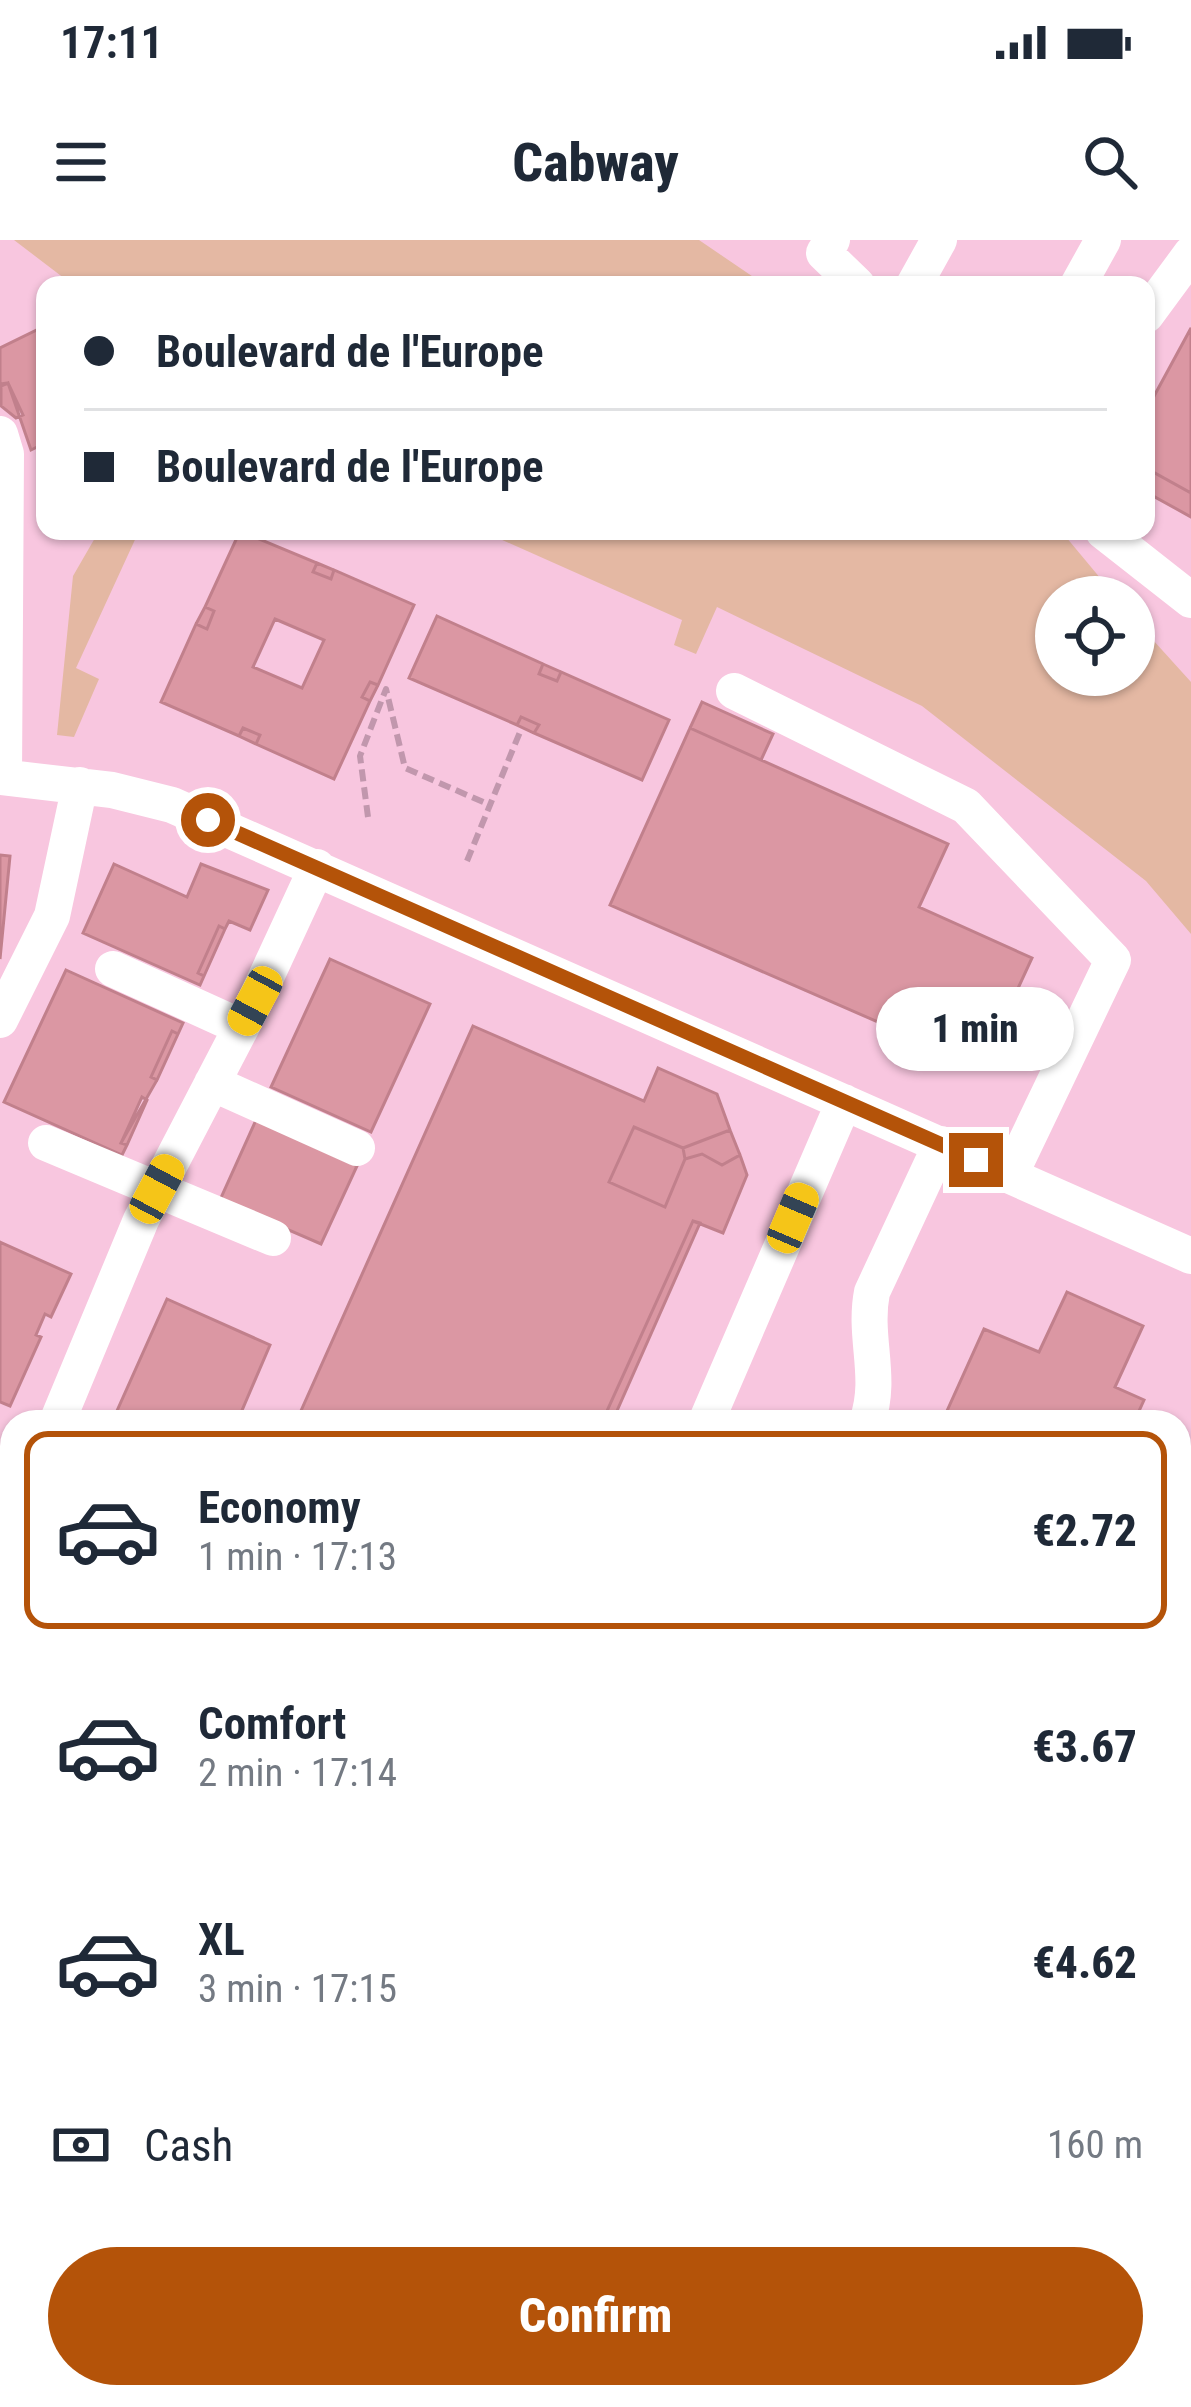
<!DOCTYPE html>
<html lang="en">
<head>
<meta charset="utf-8">
<style>
	:root { --surface:#fff; --page:#f2f2f3; --text:#1f2937; --muted:#747a83; --line:#e0e1e3; --accent:#b45309 }
	body { margin:0; font-family:"Roboto Condensed",sans-serif; background:var(--page); color:var(--text); height:100vh; display:flex; flex-direction:column; font-size:45px; white-space:nowrap }
	* { box-sizing:border-box; margin:0 }
	p { font-size:39px; color:var(--muted) }
	.icon { flex:none; width:66px; height:66px; fill:none; stroke:currentColor; stroke-width:2; stroke-linecap:round; stroke-linejoin:round }
	.map { position:relative; flex:1; overflow:hidden }
	.details { position:absolute; left:0px; top:1170px; width:1191px; height:999px; display:flex; flex-direction:column; background:var(--surface); border-radius:36px 36px 0 0; box-shadow:0 3px 9px #0004 }
	.details>* { flex:none }
	.banner { position:absolute; left:36px; top:36px; width:1119px; height:264px; border-radius:24px; box-shadow:0 3px 9px #0004; display:grid; align-content:center; height:264px; padding:0 48px; background:var(--surface) }
	.buttons { position:absolute; left:1035px; top:336px; display:grid; gap:24px }
	.buttons a { display:grid; place-items:center; width:120px; height:120px; border-radius:50%; background:var(--surface); box-shadow:0 3px 9px #0004; font-size:60px }
	.end { position:absolute; width:54px; height:54px; margin:-27px; border:15px solid #b45309; background:#fff; box-shadow:0 0 0 6px #fff }
	.from { border-radius:50% }
	.bubble { position:absolute; height:84px; border-radius:42px; background:var(--surface); box-shadow:0 3px 9px #0004; font-size:39px; font-weight:800; line-height:84px; text-align:center }
	.car { position:absolute; width:36px; height:72px; margin:-36px -18px; border-radius:15px; box-shadow:0 0 9px 3px #0007; background:linear-gradient(#f5c518 24%,#345 0 40%,#f5c518 0 76%,#345 0 86%,#f5c518 0) }
	.banner b { display:flex; align-items:center; gap:42px; height:114px; font-size:45px }
	.banner b+b { border-top:3px solid var(--line) }
	.banner i { width:30px; height:30px; background:var(--text) }
	ul { padding:21px 0 0; list-style:none }
	li { display:flex; align-items:center; gap:36px; height:198px; margin:0 24px 18px; padding:0 24px; border:6px solid transparent; border-radius:24px }
	li div { flex:1 }
	li b { display:block; font-size:45px }
	li em { font-style:normal; font-weight:800 }
	li.on { border-color:var(--accent) }
	li>.icon { width:108px; height:108px; stroke-width:1.5 }
	.pay { display:flex; align-items:center; gap:30px; height:132px; padding:0 48px; font-size:45px }
	.pay p { margin-inline-start:auto }
	.primary-button { display:flex; gap:24px; margin-top:auto; padding:24px 48px }
	.primary-button a { flex:1; height:138px; border-radius:72px; background:var(--accent); color:#fff; font-size:48px; font-weight:800; line-height:138px; text-align:center }
	.status { display:flex; justify-content:space-between; align-items:center; height:84px; padding:0 60px; background:var(--surface); direction:ltr }
	.status svg { height:33px; fill:currentColor }
	header { display:flex; justify-content:space-between; align-items:center; height:156px; padding:0 48px; background:var(--surface); font-size:54px; font-weight:800 }
	.map>svg:first-child { display:block }
	.green { fill:#e4b8a3 }
	.lines { fill:none; stroke-linecap:round; stroke-linejoin:round }
	.river { stroke:#bfbd77; stroke-width:63 }
	.building { fill:#db97a3; stroke:#c1808c; stroke-width:3; fill-rule:evenodd }
	.path { stroke:#c197ad; stroke-width:6; stroke-dasharray:12 6; stroke-linecap:butt }
	.minor { stroke:#fff; stroke-width:36 }
	.route { stroke:#b45309; stroke-width:15 }
</style>
</head>
<body>
<div class="status"><b>17:11</b><svg viewBox="0 0 49 12"><path d="M0 12V9h3v3zM5 12V6h3v6zM10 12V3h3v9zM15 12V0h3v12zM26 1h20v11H26zM47 4h2v5h-2z"/></svg></div>
<header><svg class="icon" aria-label="menu" viewBox="0 0 24 24"><path d="M4 6h16M4 12h16M4 18h16"/></svg>Cabway<svg class="icon" aria-label="search" viewBox="0 0 24 24"><circle cx="10" cy="10" r="6"/><path d="M15 15l6 6"/></svg></header>
<div class="map">
<svg width="1191" height="2167" viewBox="0 0 1191 2167">
	<rect width="100%" height="100%" fill="#f8c6df"/>
	<!-- green -->
	<path class="green" d="M14 0H699L765 45H73Z
		M99 291H139L76 428 99 439 74 497 57 495 73 336Z
		M482 291H1061L1116 357H1056V435H1134V379L1191 442V694L1146 641 922 466 717 367 696 414 674 405 682 380Z
		M12 1262V1596L0 1597V1268Z
		M0 1942 12 1953V2145L0 2138Z
		M32 2157H233V2167H49Z"/>
	<g class="lines">
		<!-- river -->
		<path class="river" d="M0 2078 12 2085
			M108 2157 119 2167"/>
	</g>
	<!-- building -->
	<path class="building" d="M45 86V203L31 210 8 143 0 144V108Z
		M1191 88V253L1146 228V171Z
		M8 143 23 175 16 178 1 166V146Z
		M1146 228 1191 253V277L1146 252Z
		M240 291 317 323 313 332 331 339 334 330 414 365 378 445 370 442 362 457 370 461 334 539 256 504 260 495 243 488 239 496 161 462 196 384 207 389 214 371 205 367ZM275 379 324 400 302 448 253 427Z
		M317 323 334 330 331 339 313 332Z
		M205 367 214 371 207 389 196 384Z
		M437 376 543 424 539 434 557 441 561 432 669 480 642 540 534 493 539 485 521 477 517 485 409 438Z
		M543 424 561 432 557 441 539 434Z
		M370 442 378 445 370 461 362 457Z
		M702 462 773 494 761 520 690 488Z
		M521 477 539 485 534 493 517 485Z
		M243 488 260 495 256 504 239 496Z
		M690 488 948 604 919 667 1032 718 1007 772 991 764 965 820 610 665Z
		M0 615 10 616 0 719Z
		M114 624 187 657 201 624 268 650 250 690 229 681 225 689 219 686 198 733 204 736 200 745 83 693Z
		M219 686 225 689 204 736 198 733Z
		M330 719 430 764 371 892 271 847Z
		M66 730 183 783 178 794 172 791 151 837 157 840 121 903 127 905 122 915 4 862Z
		M473 786 644 861 658 828 717 854 730 890 683 908 634 887 609 942 665 967 685 919 702 914 722 925 740 915 747 935 723 993 693 981 602 1182H296Z
		M172 791 178 794 157 840 151 837Z
		M142 857 147 860 127 905 121 903Z
		M256 880 357 926 321 1004 220 960Z
		M634 887 683 908 685 919 665 967 609 942Z
		M730 890 740 915 722 925 702 914 685 919 683 908Z
		M693 981 700 983 612 1182H602Z
		M0 1002 71 1034 51 1077 45 1074 36 1095 41 1097 10 1166 0 1162Z
		M1067 1052 1143 1086 1115 1147 1144 1160 1134 1182H942L984 1089 1039 1112Z
		M167 1059 270 1105 237 1182H112Z
		M585 2157H676L686 2167H594Z"/>
	<g class="lines">
		<!-- path -->
		<path class="path" d="M368 577 360 516 386 449 405 528 490 565
			M467 621 520 492"/>
		<!-- minor -->
		<path class="minor" d="M832 0 824 13 857 45
			M914 45 939 0
			M1078 45 1103 0
			M1146 75 1191 14
			M0 194 6 214 4 537
			M1103 291 1191 360
			M734 451 966 566 1113 720 1010 935
			M0 537 112 550 172 565 1191 1016
			M113 729 241 787
			M0 780 52 676 80 545
			M212 843 357 908
			M46 903 273 998
			M57 1182 141 980 255 761 317 627
			M706 1182 844 862
			M867 1182C883 1137 863 1098 872 1052L941 904
			M0 1232 12 1233
			M0 1644H12
			M1179 1669 1191 1674
			M0 1905 12 1921
			M1179 2138 1191 2127
			M252 2157 254 2167
			M943 2157 953 2167
			M1148 2167 1159 2157"/>
	</g>
	<g class="lines">
		<!-- route -->
		<path class="route" d="M208 580 976 920"/>
	</g>
</svg>
<div class="buttons">
<a><svg class="icon" aria-label="locate" viewBox="0 0 24 24"><circle cx="12" cy="12" r="6"/><path d="M12 2v4M12 18v4M2 12h4M18 12h4"/></svg></a>
</div>
<i class="end from" style="left:208px;top:580px"></i>
<i class="end" style="left:976px;top:920px"></i>
<div class="bubble" style="left:876px;top:747px;width:198px">1 min</div>
<i class="car" style="left:255px;top:761px;rotate:208deg"></i>
<i class="car" style="left:157px;top:949px;rotate:28deg"></i>
<i class="car" style="left:793px;top:978px;rotate:23deg"></i>
<div class="banner">
<b><i class="from"></i>Boulevard de l'Europe</b>
<b><i></i>Boulevard de l'Europe</b>
</div>
<section class="details">
<ul>
<li class="on"><svg class="icon" aria-label="car" viewBox="0 0 24 24"><path d="M5 17H2v-5l4-1 3-4h7l3 4 3 1v5h-3M9 17h6M6 11h13"/><circle cx="7" cy="17" r="2"/><circle cx="17" cy="17" r="2"/></svg><div><b>Economy</b><p>1 min · 17:13</p></div><em>€2.72</em></li>
<li><svg class="icon" aria-label="car" viewBox="0 0 24 24"><path d="M5 17H2v-5l4-1 3-4h7l3 4 3 1v5h-3M9 17h6M6 11h13"/><circle cx="7" cy="17" r="2"/><circle cx="17" cy="17" r="2"/></svg><div><b>Comfort</b><p>2 min · 17:14</p></div><em>€3.67</em></li>
<li><svg class="icon" aria-label="car" viewBox="0 0 24 24"><path d="M5 17H2v-5l4-1 3-4h7l3 4 3 1v5h-3M9 17h6M6 11h13"/><circle cx="7" cy="17" r="2"/><circle cx="17" cy="17" r="2"/></svg><div><b>XL</b><p>3 min · 17:15</p></div><em>€4.62</em></li>
</ul>
<div class="pay"><svg class="icon" aria-label="cash" viewBox="0 0 24 24"><path d="M3 7h18v10H3z"/><circle cx="12" cy="12" r="2"/></svg>Cash<p>160 m</p></div>
<div class="primary-button"><a>Confirm</a></div>
</section>
</div>
</body>
</html>
